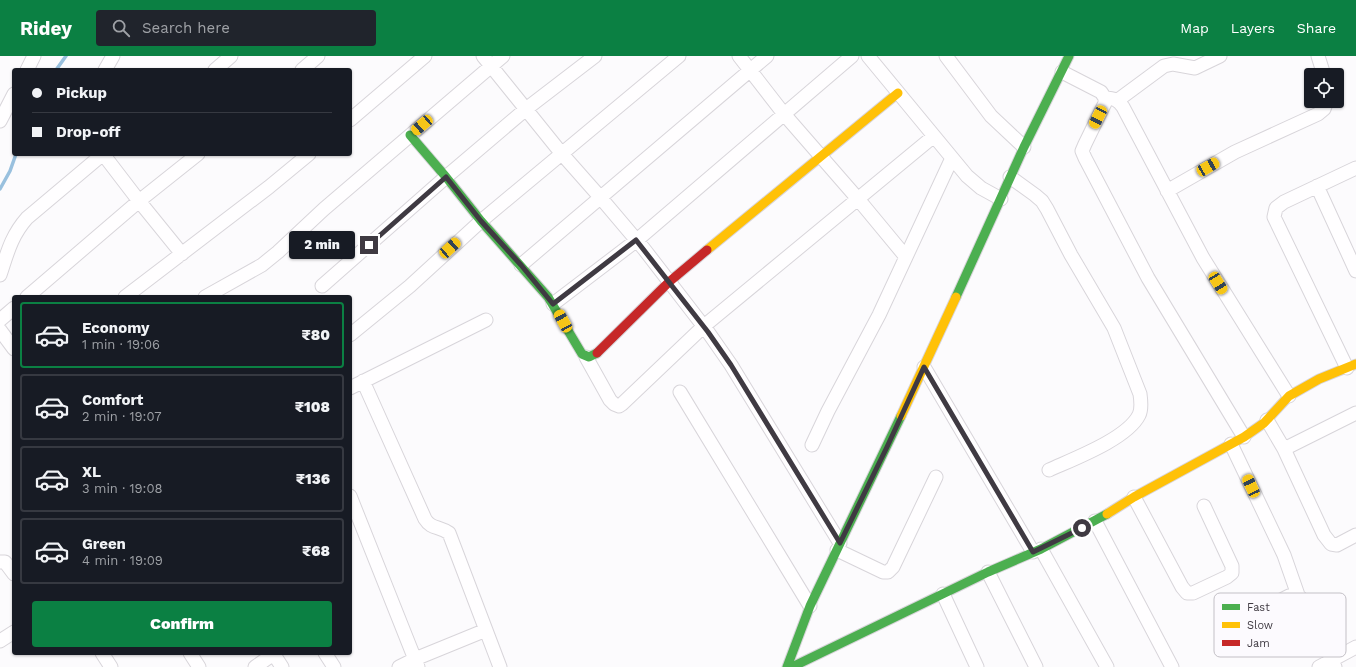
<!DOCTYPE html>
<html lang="en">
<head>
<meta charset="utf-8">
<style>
	:root { --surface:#171b24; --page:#20242c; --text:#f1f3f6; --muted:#9ea1a6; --line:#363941; --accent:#0b8043 }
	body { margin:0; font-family:"Work Sans",sans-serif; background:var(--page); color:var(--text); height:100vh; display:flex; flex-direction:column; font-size:15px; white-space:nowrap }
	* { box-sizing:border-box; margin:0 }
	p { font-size:13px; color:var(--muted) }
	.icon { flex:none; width:22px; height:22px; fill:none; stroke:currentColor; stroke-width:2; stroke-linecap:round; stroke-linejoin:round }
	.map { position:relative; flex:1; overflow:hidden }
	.side { position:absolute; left:12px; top:239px; width:340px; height:360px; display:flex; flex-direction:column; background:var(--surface); border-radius:4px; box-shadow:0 1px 3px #0004 }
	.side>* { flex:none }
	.hud { position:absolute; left:12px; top:12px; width:340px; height:88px; border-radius:4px; box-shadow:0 1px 3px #0004; display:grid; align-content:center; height:88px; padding:0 20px; background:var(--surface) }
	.fabs { position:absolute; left:1304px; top:12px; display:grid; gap:8px }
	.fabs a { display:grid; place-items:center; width:40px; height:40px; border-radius:4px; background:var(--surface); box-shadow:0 1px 3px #0004; font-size:20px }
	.end { position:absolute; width:18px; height:18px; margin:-9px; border:5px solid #3f3a42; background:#fff; box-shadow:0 0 0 2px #fff }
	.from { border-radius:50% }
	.bubble { position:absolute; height:28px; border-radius:4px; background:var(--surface); box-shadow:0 1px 3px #0004; font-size:13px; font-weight:800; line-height:28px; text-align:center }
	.car { position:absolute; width:12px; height:24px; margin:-12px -6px; border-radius:5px; box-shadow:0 0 3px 1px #0007; background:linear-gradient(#f5c518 24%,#345 0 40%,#f5c518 0 76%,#345 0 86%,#f5c518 0) }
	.hud b { display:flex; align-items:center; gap:14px; height:38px; font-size:15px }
	.hud b+b { border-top:1px solid var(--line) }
	.hud i { width:10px; height:10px; background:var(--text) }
	ul { padding:7px 0 0; list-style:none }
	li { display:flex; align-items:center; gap:12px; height:66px; margin:0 8px 6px; padding:0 12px; border:2px solid var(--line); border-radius:4px }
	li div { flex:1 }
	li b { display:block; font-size:15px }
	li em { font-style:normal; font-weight:800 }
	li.selected { border-color:var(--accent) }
	li>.icon { width:36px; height:36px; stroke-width:1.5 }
	.action { display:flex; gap:8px; margin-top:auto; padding:8px 20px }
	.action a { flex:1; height:46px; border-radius:4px; background:var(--accent); color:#fff; font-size:16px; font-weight:800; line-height:46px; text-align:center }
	header { display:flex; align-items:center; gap:24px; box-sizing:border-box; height:56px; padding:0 20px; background:var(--accent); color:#fff }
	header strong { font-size:19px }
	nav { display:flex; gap:22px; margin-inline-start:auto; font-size:14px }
	.search { width:280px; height:36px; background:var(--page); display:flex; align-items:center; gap:10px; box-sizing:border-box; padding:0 14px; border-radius:4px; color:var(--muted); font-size:15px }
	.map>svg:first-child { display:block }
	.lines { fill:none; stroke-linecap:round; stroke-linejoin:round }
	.stream { stroke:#99c0de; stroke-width:3.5 }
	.street-casing { stroke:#d8d5da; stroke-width:15 }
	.fast-casing { stroke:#d8d5da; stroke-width:11 }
	.slow-casing { stroke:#d8d5da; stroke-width:11 }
	.jam-casing { stroke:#d8d5da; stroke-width:11 }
	.street { stroke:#fffeff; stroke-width:13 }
	.fast { stroke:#4caf50; stroke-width:9 }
	.slow { stroke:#ffc107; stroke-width:9 }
	.jam { stroke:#c62828; stroke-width:9 }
	.route { stroke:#3f3a42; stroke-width:5 }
	.key { fill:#fcfafe; stroke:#c3c0c6; stroke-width:1 }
	.key-label { font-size:11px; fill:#3f3a42 }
</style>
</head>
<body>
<header>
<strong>Ridey</strong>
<div class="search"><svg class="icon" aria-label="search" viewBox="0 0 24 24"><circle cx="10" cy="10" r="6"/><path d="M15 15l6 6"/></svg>Search here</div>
<nav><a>Map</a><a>Layers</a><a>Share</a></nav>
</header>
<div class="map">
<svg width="1356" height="611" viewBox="0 0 1356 611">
	<rect width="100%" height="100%" fill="#fcfbfd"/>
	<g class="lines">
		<!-- stream -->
		<path class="stream" d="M56 14 66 0
			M0 133 10 115 16 98"/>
		<defs>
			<path id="street" d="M483 0 562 98 600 141 644 193 708 276 731 309 840 487
				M739 0 784 58 858 143 906 201
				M868 0 967 120 981 132 1001 143
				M946 0 991 60 1024 91
				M1318 0 1324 19
				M27 14 34 0
				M105 14 113 0
				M215 14 231 0
				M302 14 318 0
				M1062 16 1101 36 1105 42V47L1085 88 1082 95 1085 102 1148 222 1244 381
				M1105 42C1114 42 1118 44 1123 51L1203 202 1289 340
				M1118 44 1164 10 1173 8 1195 12 1220 0
				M350 64 425 0
				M0 65 14 38
				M103 98 139 145 182 198
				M1010 121 1035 139 1042 145 1047 153 1071 199 1114 272 1140 338C1141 345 1142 353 1139 359 1127 383 1073 403 1049 414
				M1317 130 1356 215
				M1167 135 1235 96 1318 58 1324 53 1327 45
				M521 209 767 0
				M0 219C7 198 11 180 27 162L103 98
				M322 230 446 121 526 53 595 0
				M27 241 139 145 198 98
				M125 241 269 131 309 98
				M205 241 262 209 278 196 324 153 503 0
				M553 248 637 184 852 0
				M0 264 14 252
				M0 274 14 293
				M350 279 410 230 481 165 679 0
				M586 301 610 344 614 348 619 350 622 348 704 270 934 80
				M924 311 1033 496
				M1347 312 1274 161 1276 152 1284 146 1356 112
				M363 325 425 463C431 473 439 470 449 477L500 611
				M350 332 486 264
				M680 336 810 550
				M1267 364 1284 393 1324 479 1331 488 1337 489 1356 479
				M1231 388 1284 499 1298 539
				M812 389 828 355 879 259 952 102
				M1284 393 1356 357
				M350 440 418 611
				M1134 441 1182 531 1187 537H1193L1227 521 1232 517V510L1204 450
				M1095 465 1172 611
				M1041 493 1107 611
				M837 494 883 516H888L893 511 936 421
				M0 506H5L14 518
				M988 516 1036 611
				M943 538 977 611
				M1223 574 1289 540 1298 539 1304 546 1335 611
				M0 585 14 576
				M102 597 111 611
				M190 597 199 611
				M273 597 282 611
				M325 597 334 611
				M255 611 275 597
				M399 611 415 603 486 574
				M1319 611 1356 591"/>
			<path id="fast" d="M410 79 446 121 481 165 548 241 582 298 589 301 597 297
				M956 241 1024 91 1069 0
				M787 611 810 550 901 360
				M792 611 988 516 1041 493 1107 458"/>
			<path id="slow" d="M707 194 898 37
				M901 360 956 241
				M1107 458 1134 441 1244 381 1264 367 1289 340 1319 323 1356 308"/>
			<path id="jam" d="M597 297 669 226 707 194"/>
		</defs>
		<!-- street casing -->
		<use href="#street" class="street-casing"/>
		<!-- fast casing -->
		<use href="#fast" class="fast-casing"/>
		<!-- slow casing -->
		<use href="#slow" class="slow-casing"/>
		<!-- jam casing -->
		<use href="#jam" class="jam-casing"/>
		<!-- street -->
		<use href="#street" class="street"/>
		<!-- fast -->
		<use href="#fast" class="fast"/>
		<!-- slow -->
		<use href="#slow" class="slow"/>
		<!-- jam -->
		<use href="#jam" class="jam"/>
	</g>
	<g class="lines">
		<!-- route -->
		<path class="route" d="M369 189 446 121 481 165 521 209 553 248 636 184 708 276 731 309 840 487 887 391 924 311 1033 496 1082 472"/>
	</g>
	<!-- legend -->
	<rect x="1214" y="537" width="132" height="64" rx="6" class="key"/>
	<rect x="1222" y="548" width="18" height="6" fill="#4caf50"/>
	<rect x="1222" y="566" width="18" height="6" fill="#ffc107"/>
	<rect x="1222" y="584" width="18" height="6" fill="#c62828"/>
	<g class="key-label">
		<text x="1247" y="555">Fast</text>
		<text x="1247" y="573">Slow</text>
		<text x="1247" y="591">Jam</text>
	</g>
</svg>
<div class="fabs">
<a><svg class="icon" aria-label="locate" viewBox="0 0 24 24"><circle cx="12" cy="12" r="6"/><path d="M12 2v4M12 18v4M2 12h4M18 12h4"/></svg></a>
</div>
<i class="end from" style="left:1082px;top:472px"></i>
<i class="end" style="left:369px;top:189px"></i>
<div class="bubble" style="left:289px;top:175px;width:66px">2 min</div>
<i class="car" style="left:1098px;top:61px;rotate:207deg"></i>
<i class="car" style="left:422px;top:69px;rotate:229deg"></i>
<i class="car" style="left:1208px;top:111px;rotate:60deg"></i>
<i class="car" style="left:450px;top:192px;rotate:48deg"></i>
<i class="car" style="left:1218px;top:227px;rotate:148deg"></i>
<i class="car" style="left:563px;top:265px;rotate:331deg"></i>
<i class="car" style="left:1251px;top:430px;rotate:335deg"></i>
<div class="hud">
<b><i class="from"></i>Pickup</b>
<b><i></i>Drop-off</b>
</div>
<section class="side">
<ul>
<li class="selected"><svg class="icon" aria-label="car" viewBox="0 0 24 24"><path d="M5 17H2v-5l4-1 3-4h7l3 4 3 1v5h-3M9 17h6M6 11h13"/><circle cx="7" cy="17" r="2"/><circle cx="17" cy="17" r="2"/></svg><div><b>Economy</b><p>1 min · 19:06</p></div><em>₹80</em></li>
<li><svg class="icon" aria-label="car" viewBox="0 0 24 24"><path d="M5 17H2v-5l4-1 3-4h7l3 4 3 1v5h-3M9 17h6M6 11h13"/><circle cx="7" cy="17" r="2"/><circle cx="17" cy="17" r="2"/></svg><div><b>Comfort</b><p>2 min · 19:07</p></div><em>₹108</em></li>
<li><svg class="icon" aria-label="car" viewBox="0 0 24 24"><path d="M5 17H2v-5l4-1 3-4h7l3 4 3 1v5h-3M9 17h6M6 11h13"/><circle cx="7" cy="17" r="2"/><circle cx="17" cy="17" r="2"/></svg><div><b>XL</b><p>3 min · 19:08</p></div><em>₹136</em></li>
<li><svg class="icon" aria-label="car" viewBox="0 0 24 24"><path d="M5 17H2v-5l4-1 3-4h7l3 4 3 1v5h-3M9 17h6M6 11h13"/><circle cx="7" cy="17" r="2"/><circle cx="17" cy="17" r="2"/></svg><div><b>Green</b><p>4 min · 19:09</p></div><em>₹68</em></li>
</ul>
<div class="action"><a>Confirm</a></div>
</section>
</div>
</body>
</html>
